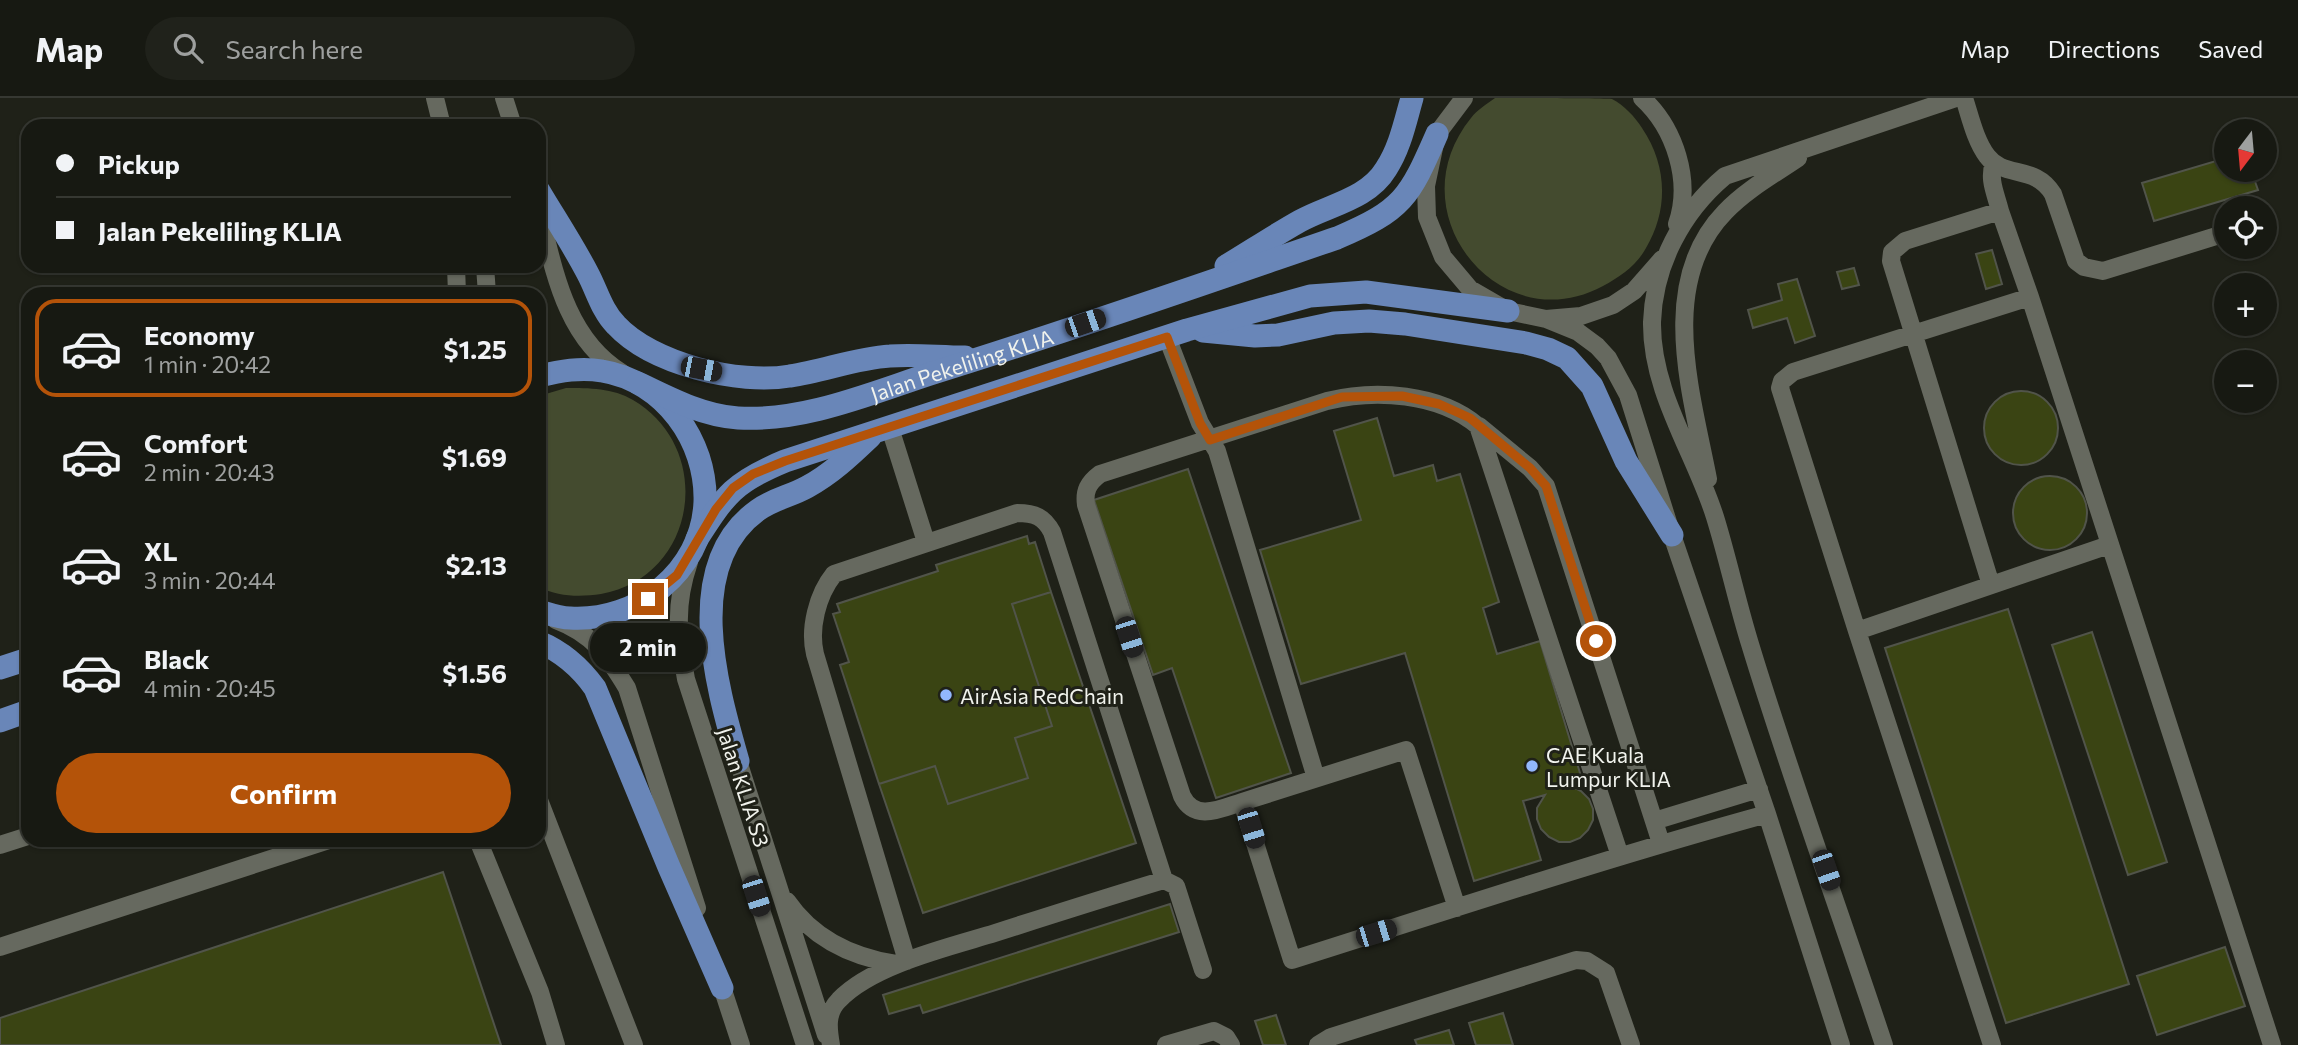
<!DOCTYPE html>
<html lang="en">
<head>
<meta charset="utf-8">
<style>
	:root { --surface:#171912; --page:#20221b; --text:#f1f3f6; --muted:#9ea09f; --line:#363832; --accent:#b45309 }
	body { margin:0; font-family:Commissioner,sans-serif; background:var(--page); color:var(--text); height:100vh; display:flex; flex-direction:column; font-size:26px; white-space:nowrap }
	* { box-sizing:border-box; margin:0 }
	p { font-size:23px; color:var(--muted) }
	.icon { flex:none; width:38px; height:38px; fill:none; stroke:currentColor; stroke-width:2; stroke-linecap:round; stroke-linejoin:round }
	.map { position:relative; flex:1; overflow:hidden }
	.side { position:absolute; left:21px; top:189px; width:525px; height:560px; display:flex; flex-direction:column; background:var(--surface); border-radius:21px; box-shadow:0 2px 5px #0004,0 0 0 2px var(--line) }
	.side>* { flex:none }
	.hud { position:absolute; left:21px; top:21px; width:525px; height:154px; border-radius:21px; box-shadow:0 2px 5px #0004,0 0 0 2px var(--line); display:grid; align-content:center; height:154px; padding:0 35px; background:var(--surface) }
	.needle { width:46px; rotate:196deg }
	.fabs { position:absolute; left:2214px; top:21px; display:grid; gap:14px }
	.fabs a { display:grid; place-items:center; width:63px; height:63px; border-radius:50%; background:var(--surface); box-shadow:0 2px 5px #0004,0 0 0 2px var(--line); font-size:35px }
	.end { position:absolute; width:32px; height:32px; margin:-16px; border:9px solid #b45309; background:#fff; box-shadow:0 0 0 4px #fff }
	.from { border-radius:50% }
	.bubble { position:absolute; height:49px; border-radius:24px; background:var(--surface); box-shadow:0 2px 5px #0004,0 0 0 2px var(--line); font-size:23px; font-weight:700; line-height:49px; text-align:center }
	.car { position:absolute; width:21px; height:42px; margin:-21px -10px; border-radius:9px; box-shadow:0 0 5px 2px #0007; background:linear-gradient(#222 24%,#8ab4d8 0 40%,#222 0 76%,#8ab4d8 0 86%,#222 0) }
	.hud b { display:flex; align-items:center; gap:24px; height:66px; font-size:26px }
	.hud b+b { border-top:2px solid var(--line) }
	.hud i { width:18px; height:18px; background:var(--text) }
	ul { padding:12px 0 0; list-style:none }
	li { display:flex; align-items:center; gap:21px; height:98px; margin:0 14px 10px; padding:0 21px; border:4px solid transparent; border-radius:21px }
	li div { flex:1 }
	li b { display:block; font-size:26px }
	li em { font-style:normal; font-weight:700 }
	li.on { border-color:var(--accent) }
	li>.icon { width:63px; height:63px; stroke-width:1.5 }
	.action { display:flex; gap:14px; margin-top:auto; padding:14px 35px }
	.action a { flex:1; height:80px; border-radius:42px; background:var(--accent); color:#fff; font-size:28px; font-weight:700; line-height:80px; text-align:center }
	header { display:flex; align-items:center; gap:42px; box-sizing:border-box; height:98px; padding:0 35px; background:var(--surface); border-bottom:2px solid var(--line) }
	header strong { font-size:33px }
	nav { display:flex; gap:38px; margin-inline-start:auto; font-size:24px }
	.search { width:490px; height:63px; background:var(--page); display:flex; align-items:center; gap:18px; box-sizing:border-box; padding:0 24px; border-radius:38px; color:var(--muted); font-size:26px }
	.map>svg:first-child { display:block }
	.green { fill:#444b2f }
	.building { fill:#3a4413; stroke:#51544a; stroke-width:2 }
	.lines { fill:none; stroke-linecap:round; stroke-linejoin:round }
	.minor { stroke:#66695f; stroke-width:18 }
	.major { stroke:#6986b8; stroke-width:23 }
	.route { stroke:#b45309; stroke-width:9 }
	.poi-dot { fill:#92b7fd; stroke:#1f2118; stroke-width:2.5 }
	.labels { text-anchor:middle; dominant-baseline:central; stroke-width:6; stroke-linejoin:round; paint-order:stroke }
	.street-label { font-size:21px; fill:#f1f3ed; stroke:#1f2118 }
	.poi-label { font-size:21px; fill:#f1f3ed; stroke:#1f2118; text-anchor:start }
</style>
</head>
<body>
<header>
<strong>Map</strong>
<div class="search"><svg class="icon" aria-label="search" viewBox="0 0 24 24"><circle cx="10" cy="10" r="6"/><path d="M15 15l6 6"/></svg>Search here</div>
<nav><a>Map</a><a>Directions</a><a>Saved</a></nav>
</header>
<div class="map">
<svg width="2298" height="947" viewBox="0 0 2298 947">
	<rect width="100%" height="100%" fill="#1f2118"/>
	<!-- green -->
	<path class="green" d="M1495 0C1513 0 1601 0 1612 1 1624 7 1635 19 1642 30 1667 67 1669 111 1646 150 1637 167 1620 179 1603 188 1500 244 1394 115 1471 20 1477 12 1487 6 1495 0Z
		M566 290C589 290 613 290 633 302 716 351 697 479 601 496 581 499 558 499 539 489V298Z"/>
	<!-- building -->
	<path class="building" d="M2226 60V72H2251L2258 92 2154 123 2142 85Z
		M1992 152 2002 186 1986 191 1976 156Z
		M1854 170 1859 187 1842 191 1837 174Z
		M1797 181 1815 238 1795 245 1787 220 1753 230 1748 212 1782 202 1778 186Z
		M1984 330a37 37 0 1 1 74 0a37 37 0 1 1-74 0Z
		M1377 320 1394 378 1433 367 1437 383 1460 376 1499 504 1483 510 1497 556 1540 543 1583 685 1571 688 1581 693 1589 701 1593 711V722L1588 732 1580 740 1570 744H1559L1549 739 1541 731 1537 721V710L1545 697 1523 703 1541 762 1474 783 1405 555 1301 586 1260 452 1361 422 1334 333Z
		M1188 371 1291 675 1216 700 1172 570 1153 577 1094 402Z
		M2013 415a37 37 0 1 1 74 0a37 37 0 1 1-74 0Z
		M1027 438 1029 446 1035 444 1051 494 1012 506 1052 628 1015 640 1028 680 948 706 935 668 879 686 840 567 849 564 833 516 840 514 837 506 938 473 936 467Z
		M1051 494 1136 745 923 815 879 686 935 668 948 706 1028 680 1015 640 1052 628 1012 506Z
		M2008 511 2129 886 2006 925 1885 550Z
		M2092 534 2167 764 2128 777 2052 547Z
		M443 774 501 947H0V920Z
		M1170 806 1179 834 923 915 920 907 889 916 883 897Z
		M2225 849 2245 908 2157 937 2137 878Z
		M1503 915 1513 947H1476L1469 925Z
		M1276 917 1286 947H1263L1255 923Z
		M1449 932 1454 947H1417L1415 942Z"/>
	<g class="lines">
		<!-- minor -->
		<path class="minor" d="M435 0 442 28
			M504 0 513 28
			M1464 0 1437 36 1426 88 1427 119 1443 159 1470 191 1508 213 1546 221 1581 218 1613 207 1634 193 1662 161
			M1642 0C1675 30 1692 83 1677 126
			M1964 0C1970 18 1975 42 1987 58 2004 81 2035 66 2053 96L2076 163 2084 169 2103 173 2226 135
			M1994 65C1988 82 1996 96 2000 113
			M539 112C554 172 565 240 622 275
			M2264 123 2265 122
			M456 168 457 196
			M485 168 487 196
			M1546 221 1578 234 1597 248 1608 260 1628 297 1672 437 1767 716 1841 947
			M1167 239 1200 325 1217 353 1316 680
			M1479 328 1530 370 1546 388 1661 745
			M890 330 926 444
			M1708 381C1692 297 1656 185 1725 114 1746 92 1773 77 1798 60
			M689 464C674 508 678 537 686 581L805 947
			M1991 487 1891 163 1892 154 1905 143 2000 113 2030 199 2272 947
			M556 522C593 536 607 557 627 590L697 810
			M1857 533 2109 447
			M738 663 826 937
			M539 702 634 947
			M1242 704C1220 711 1195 724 1182 698L1086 407C1084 393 1088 385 1100 376L1327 303C1375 291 1439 295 1478 328L1620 758
			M1654 723 1759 691
			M478 742 540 894 556 947
			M0 747 28 738
			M787 803C813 841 852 859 896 866
			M1457 810 1406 652 1242 704 1292 862C1450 812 1607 760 1767 716
			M0 849 329 742
			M907 863 815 556C809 531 817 497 834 476L1017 415C1035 415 1044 419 1052 434L1164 782 1176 788 1203 872
			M719 880 741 947
			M831 947C828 930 826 915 839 902 872 867 949 849 995 835 1051 817 1108 799 1164 782
			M1166 947 1214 933 1226 939 1231 947
			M1318 947 1331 939 1576 862 1587 863 1606 875 1631 947
			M1884 947C1840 814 1791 681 1750 546 1737 504 1728 461 1715 419 1695 355 1651 294 1652 224 1654 167 1682 114 1725 78L1956 0
			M1992 947 1857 533 1780 290 1782 283 1793 274 2030 199"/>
		<!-- major -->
		<g class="major">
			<path d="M539 93C555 120 573 147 588 176 597 193 602 213 616 227 652 266 739 287 790 278 824 273 856 260 890 258 914 256 940 259 965 259"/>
			<path d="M1226 168C1251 153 1275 137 1300 123 1329 107 1368 101 1386 71 1400 50 1405 24 1412 0"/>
			<path d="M1203 233 1255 238 1278 237 1334 225 1369 223 1405 226 1526 245 1548 251 1567 260 1592 288 1626 363 1672 437"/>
			<path d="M539 278C560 273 581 269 602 273 664 283 707 343 705 404 702 474 637 524 570 520 560 520 549 516 539 513"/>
			<path id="s1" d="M638 285C669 300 703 318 738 320 804 324 871 295 933 275 1069 233 1203 186 1337 140 1403 112 1409 100 1437 36"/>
			<path d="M697 441C726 396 734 384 785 363L1187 232 1310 198 1366 194 1508 213"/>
			<path d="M539 544C563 554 580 569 595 590L669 769 722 890"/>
			<path d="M0 570 28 561"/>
			<path d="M0 623 28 613"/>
			<path d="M738 663C717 589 681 467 758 412 773 401 791 398 807 389 831 376 850 358 870 339"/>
		</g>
	</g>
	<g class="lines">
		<!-- route -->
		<path class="route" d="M648 501 677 477 716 411 733 390 753 376 785 363 1167 239 1200 325 1210 342 1342 299 1402 298 1439 306 1470 320 1530 370 1546 388 1596 543"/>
	</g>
	<!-- markers -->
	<g class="poi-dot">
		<circle cx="946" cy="597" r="7"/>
		<circle cx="1532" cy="668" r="7"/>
	</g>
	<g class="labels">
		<!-- street labels -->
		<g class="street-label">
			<text stroke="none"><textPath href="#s1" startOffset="338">Jalan Pekeliling KLIA</textPath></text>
			<text transform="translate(744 689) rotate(72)">Jalan KLIA S3</text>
		</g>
		<!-- poi labels -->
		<g class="poi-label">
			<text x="960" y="597">AirAsia RedChain</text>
			<text x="1546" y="656">CAE Kuala<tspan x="1546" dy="24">Lumpur KLIA</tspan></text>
		</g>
	</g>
</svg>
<div class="fabs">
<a><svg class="needle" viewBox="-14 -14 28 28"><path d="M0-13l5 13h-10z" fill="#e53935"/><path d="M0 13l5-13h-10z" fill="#9ea09f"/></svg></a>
<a><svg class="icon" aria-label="locate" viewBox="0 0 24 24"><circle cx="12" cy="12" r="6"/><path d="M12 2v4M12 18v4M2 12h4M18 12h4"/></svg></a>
<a>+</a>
<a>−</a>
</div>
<i class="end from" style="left:1596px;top:543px"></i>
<i class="end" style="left:648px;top:501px"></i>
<div class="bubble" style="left:590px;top:525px;width:116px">2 min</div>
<i class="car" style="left:1085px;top:225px;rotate:71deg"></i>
<i class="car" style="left:701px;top:271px;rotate:101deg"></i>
<i class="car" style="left:1129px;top:539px;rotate:162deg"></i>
<i class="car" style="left:1251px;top:730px;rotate:163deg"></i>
<i class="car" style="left:1826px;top:772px;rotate:161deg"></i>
<i class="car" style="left:756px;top:798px;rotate:162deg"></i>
<i class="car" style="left:1376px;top:835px;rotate:73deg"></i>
<div class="hud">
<b><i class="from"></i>Pickup</b>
<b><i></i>Jalan Pekeliling KLIA</b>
</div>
<section class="side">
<ul>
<li class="on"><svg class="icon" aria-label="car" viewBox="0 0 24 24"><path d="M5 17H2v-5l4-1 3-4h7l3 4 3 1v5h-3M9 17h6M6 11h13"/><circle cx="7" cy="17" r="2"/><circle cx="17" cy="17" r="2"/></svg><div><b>Economy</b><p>1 min · 20:42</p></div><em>$1.25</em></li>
<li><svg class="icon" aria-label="car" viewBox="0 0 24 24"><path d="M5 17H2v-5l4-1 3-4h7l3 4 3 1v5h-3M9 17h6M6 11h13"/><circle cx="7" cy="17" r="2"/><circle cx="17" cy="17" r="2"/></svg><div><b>Comfort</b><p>2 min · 20:43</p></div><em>$1.69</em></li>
<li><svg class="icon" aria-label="car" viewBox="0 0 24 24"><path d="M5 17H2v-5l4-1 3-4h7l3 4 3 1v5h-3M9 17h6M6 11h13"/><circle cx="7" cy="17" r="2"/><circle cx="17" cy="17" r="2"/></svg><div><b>XL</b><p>3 min · 20:44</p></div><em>$2.13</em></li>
<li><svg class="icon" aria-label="car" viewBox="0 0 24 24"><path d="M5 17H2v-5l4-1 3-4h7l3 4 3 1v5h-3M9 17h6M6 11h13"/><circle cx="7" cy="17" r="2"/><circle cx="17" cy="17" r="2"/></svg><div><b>Black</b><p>4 min · 20:45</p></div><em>$1.56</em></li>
</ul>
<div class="action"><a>Confirm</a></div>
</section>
</div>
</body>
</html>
